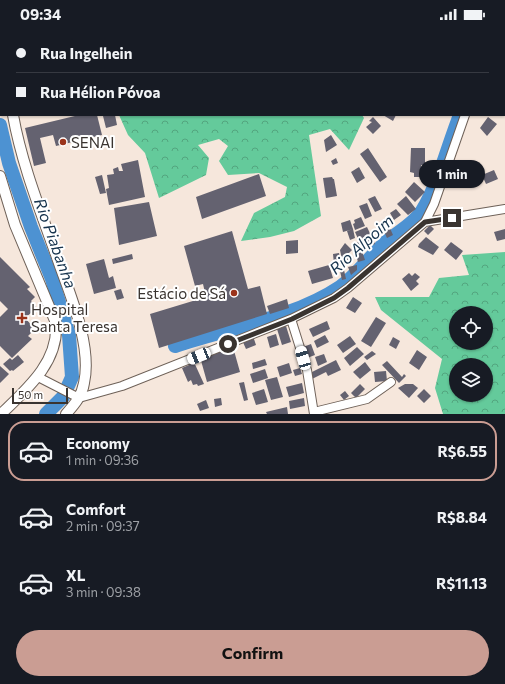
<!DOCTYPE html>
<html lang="en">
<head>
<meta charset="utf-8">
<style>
	:root { --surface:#171b24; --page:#242831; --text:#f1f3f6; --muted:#9ea1a6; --line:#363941; --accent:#ca9d93 }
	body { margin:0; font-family:Commissioner,sans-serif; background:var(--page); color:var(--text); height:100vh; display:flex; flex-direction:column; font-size:15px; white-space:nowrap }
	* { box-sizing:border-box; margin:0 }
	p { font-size:13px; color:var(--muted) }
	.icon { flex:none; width:22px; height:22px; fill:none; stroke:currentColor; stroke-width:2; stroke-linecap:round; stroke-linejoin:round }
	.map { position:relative; height:386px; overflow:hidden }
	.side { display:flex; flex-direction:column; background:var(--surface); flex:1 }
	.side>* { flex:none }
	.hud { position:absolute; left:0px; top:0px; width:505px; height:88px; box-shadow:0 1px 3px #0004; display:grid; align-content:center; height:88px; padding:0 16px; background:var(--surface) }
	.fabs { position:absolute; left:449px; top:278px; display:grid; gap:8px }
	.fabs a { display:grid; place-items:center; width:44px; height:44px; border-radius:50%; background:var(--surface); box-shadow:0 1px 3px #0004; font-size:20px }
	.scale { position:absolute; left:12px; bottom:10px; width:56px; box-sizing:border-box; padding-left:4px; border:2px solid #3a3430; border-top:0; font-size:11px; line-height:14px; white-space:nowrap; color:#3a3430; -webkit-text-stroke:3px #fff; paint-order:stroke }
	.end { position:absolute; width:18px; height:18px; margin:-9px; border:5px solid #3a3430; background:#fff; box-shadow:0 0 0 2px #fff }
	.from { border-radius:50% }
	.bubble { position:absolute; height:28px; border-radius:14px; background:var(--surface); box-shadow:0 1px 3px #0004; font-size:13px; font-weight:700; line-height:28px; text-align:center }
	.car { position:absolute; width:12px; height:24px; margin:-12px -6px; border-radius:5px; box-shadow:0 0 3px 1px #0007; background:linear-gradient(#fff 24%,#345 0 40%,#fff 0 76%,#345 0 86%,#fff 0) }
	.hud b { display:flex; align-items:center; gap:14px; height:38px; font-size:15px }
	.hud b+b { border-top:1px solid var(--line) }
	.hud i { width:10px; height:10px; background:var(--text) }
	ul { padding:7px 0 0; list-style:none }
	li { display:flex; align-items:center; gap:12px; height:60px; margin:0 8px 6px; padding:0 8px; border:2px solid transparent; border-radius:16px }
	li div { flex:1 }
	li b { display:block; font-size:15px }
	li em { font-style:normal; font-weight:700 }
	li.active { border-color:var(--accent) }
	li>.icon { width:36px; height:36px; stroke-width:1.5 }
	.primary-button { display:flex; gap:8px; margin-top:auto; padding:8px 16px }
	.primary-button a { flex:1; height:46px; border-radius:24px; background:var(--accent); color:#111; font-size:16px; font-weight:700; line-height:46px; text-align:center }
	.status { display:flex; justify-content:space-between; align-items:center; height:28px; padding:0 20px; background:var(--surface); direction:ltr }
	.status svg { height:11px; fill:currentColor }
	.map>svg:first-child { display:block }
	.forest { fill:url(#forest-crowns); fill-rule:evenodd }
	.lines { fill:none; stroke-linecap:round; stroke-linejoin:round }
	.river { stroke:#4d92d2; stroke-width:14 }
	.building { fill:#646270 }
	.minor-casing { stroke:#6e6158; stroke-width:10 }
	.major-casing { stroke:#6e6158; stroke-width:12 }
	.minor { stroke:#fff; stroke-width:8 }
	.major { stroke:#fff; stroke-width:10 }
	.route { stroke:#3a3430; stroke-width:5 }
	.poi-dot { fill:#9b331a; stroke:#fff; stroke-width:1.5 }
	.labels { text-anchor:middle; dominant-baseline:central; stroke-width:4; stroke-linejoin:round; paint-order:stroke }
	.poi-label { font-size:15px; fill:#3a3430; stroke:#fff; text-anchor:start }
	.water-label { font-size:16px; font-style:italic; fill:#16334d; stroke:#fff }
</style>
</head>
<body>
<div class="status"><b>09:34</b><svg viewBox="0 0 49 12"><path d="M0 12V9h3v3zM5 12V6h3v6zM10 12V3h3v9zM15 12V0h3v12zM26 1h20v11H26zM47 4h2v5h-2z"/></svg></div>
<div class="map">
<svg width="505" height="386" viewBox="0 0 505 386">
	<defs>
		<pattern id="forest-crowns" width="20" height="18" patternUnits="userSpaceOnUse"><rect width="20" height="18" fill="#64ca9b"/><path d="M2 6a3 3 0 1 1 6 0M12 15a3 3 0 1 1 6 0" fill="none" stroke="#53a57f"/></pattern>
	</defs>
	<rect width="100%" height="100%" fill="#f6e7dc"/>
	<!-- forest -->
	<path class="forest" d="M88 0H451L87 1Z
		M119 87H362L364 90 349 122 330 101 309 107 321 188 294 203 270 209 241 213 254 185 285 169 287 159 259 145 228 147 219 133 228 118 219 111 198 117 209 130 206 147 159 170 145 125 128 107Z
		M505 224V386H443L435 360 442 331 381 282 375 269H429L439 250 469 247 462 227ZM456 285H486V315H456ZM456 337H486V367H456Z"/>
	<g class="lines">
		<!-- river -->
		<path class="river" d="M23 1V0
			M494 1V0
			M0 54 1 52
			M0 97 9 135 31 199 52 251 69 307 72 349 63 369 46 386
			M175 318C228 300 294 290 340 259 357 247 370 228 386 214 398 204 414 196 422 183 439 155 448 117 460 87"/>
	</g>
	<!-- building -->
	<path class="building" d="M79 87H97L102 107 56 118 53 107 40 110 46 135 34 138 25 100Z
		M108 87H115L117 97 106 100 103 88Z
		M383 87H396L393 93Z
		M373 89 381 98 373 106 366 99 372 94 369 93Z
		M488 89 497 96 487 108 480 100Z
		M331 107 337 117 326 124 324 112Z
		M368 120 387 149 380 154 360 126Z
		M411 120H425V137H421V149H414V145L410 144Z
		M336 130 338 135 333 137 331 133Z
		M138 132 145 169 109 177 106 161 109 160 107 147 114 146 113 141 118 139 119 143H123L121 136Z
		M359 139 365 150 357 155 351 144Z
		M494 142 498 151 486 156 482 147Z
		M259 146 266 168 202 191 196 169Z
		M102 147 106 165 100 166 95 149Z
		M332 149 333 151H334L337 168 326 170 323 150Z
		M414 154 425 164 415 174 405 164Z
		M375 168 382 181 375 184 368 171Z
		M406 168 416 181 408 187 397 176Z
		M149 174 157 208 119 217 114 180Z
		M367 175 372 188 365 191 359 178Z
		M396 181 401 187 394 192 390 185Z
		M361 189 365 198 355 202 353 196 355 195 354 192Z
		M350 192 353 201 343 204 341 195Z
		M386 197 389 198 393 207 387 210 382 199Z
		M430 197 434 201 428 207 424 203Z
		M367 199 375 216 366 220 362 210 359 213 355 204Z
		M353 201 355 210 350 212 347 203Z
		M505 201V211L497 213 494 204Z
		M232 203 248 261 260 258 267 286 159 320 150 286 206 269 203 256 195 258 184 218Z
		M426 209 439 219 433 227 418 219 419 216Z
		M298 212V225L286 226V213Z
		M359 214 365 232 358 234 353 216Z
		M451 214 463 223 456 232 444 222Z
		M345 215 352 222 347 227 348 232H342L340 222Z
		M339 225 341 235 334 236 333 226Z
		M132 226 133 231 113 236 112 231Z
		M0 229 30 259 27 261 35 269 31 273 37 280 25 290 35 301 28 308 32 311 12 330 0 318V289L8 281 0 273Z
		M104 231 109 250 113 248 116 260 94 266 86 236Z
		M329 237 333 250 312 256 308 243Z
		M357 237V242L351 247 348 239Z
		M344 242 346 251 342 252 340 243Z
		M409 245 412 248 415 245 420 249 416 253 419 256 411 263 402 251Z
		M121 261 124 270 117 272 114 263Z
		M353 269 362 275 355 285 346 280Z
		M287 271 289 280 270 286 267 278Z
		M376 289 386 295 371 319 361 313Z
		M327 293 330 301 313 309 309 301Z
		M286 298 291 314 282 317 277 301Z
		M276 306 279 317 270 320 267 309Z
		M325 307 329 314 317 320 314 313Z
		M253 308 256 317 246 321 242 312Z
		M350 308 356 316 343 325 337 317Z
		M393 309 400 313 396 321 389 317Z
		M311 316 315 327 307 330 303 319Z
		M233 319 240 344 207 354 200 329Z
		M357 319 364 326 350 338 344 330Z
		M417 322 427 329 419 342 409 335Z
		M372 323 376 326 367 332 364 329Z
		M324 326 327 334 318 338 315 329Z
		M18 327 24 334 13 343 12 342 10 343 3 336 10 330 12 332Z
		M265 331 267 337 253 341 252 335Z
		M193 332 204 356 198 358 197 356 193 357 191 352 188 354 182 340 189 337 187 334Z
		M336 332 341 342 328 348 326 344 312 351 310 345Z
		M387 333 402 349 404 346 406 348 399 355 382 337Z
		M365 334 371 342 360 351 353 344Z
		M289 335 292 345 280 349 277 339Z
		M0 338 9 346 0 355Z
		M300 340 302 346 295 348 293 342Z
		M265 341 268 350 253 355 250 346Z
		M386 343 387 353 375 354 374 344Z
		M277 349 283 369 271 372 265 352Z
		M244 354 248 372 244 373 239 355Z
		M302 355 304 365 289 369 286 359Z
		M360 356 365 361 356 370 351 365Z
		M405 356H413L418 360 409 370 398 360Z
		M264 361 268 374 256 377 252 365Z
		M424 361 431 368 424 375 417 368Z
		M345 363 349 368 344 372 340 367Z
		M221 370 222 377 215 379 214 371Z
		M304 370 305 378 290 381 289 373Z
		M206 372 209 380 200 383 197 376Z
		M287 379 288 386H267L266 384Z"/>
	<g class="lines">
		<defs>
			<path id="minor" d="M503 1V0
				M504 55 505 54
				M425 194 505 181
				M291 291 307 342 314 386
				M38 349 79 370 122 358 291 291 334 270 348 260 425 194 434 176 465 87
				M314 384 367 371 391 354"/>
			<path id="major" d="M36 1 37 0
				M0 6 1 4
				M13 87C22 138 43 189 60 238 72 271 92 320 84 355 82 368 74 377 66 386
				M0 148 15 197 56 295C59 334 27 361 1 386"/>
		</defs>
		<!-- minor casing -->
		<use href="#minor" class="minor-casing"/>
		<!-- major casing -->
		<use href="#major" class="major-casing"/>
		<!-- minor -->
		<use href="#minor" class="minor"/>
		<!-- major -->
		<use href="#major" class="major"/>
	</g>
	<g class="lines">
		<!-- route -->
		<path class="route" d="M228 316 292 291 334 270 348 260 425 194 452 190"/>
	</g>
	<!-- markers -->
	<g class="poi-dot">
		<circle cx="63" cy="114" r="4"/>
		<circle cx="234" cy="265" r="4"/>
		<path d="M20 284h4v4h4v4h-4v4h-4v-4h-4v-4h4z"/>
	</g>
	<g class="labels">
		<!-- poi labels -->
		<g class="poi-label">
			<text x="71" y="114">SENAI</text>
			<text x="226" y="265" text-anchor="end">Estácio de Sá</text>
			<text x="31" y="281">Hospital<tspan x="31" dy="17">Santa Teresa</tspan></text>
		</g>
		<!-- water labels -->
		<g class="water-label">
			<text transform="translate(56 215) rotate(70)">Rio Piabanha</text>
			<text transform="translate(361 216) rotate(-42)">Rio Alpoim</text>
		</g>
	</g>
</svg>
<div class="fabs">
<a><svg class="icon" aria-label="locate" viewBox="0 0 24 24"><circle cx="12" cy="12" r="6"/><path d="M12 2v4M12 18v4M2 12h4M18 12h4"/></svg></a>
<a><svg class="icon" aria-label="layers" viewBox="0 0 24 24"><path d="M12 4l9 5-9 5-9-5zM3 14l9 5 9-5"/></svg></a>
</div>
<div class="scale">50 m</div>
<i class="end from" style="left:228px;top:316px"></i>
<i class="end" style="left:452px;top:190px"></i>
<div class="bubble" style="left:419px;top:132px;width:66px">1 min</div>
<i class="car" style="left:199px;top:328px;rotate:248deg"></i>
<i class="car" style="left:303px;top:330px;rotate:344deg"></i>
<div class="hud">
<b><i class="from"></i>Rua Ingelhein</b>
<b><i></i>Rua Hélion Póvoa</b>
</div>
</div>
<section class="side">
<ul>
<li class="active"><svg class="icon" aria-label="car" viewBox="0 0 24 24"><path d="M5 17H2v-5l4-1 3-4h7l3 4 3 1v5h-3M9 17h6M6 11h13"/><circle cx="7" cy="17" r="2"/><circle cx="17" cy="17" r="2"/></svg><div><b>Economy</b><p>1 min · 09:36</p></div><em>R$6.55</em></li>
<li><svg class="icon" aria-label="car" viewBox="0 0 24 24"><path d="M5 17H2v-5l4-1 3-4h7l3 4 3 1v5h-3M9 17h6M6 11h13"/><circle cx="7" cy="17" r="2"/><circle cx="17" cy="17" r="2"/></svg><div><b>Comfort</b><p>2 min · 09:37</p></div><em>R$8.84</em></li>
<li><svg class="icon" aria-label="car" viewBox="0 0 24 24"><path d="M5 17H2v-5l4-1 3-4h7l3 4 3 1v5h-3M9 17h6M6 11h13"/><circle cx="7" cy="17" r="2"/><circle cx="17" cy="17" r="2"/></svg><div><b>XL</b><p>3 min · 09:38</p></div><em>R$11.13</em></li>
</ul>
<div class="primary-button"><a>Confirm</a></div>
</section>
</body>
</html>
